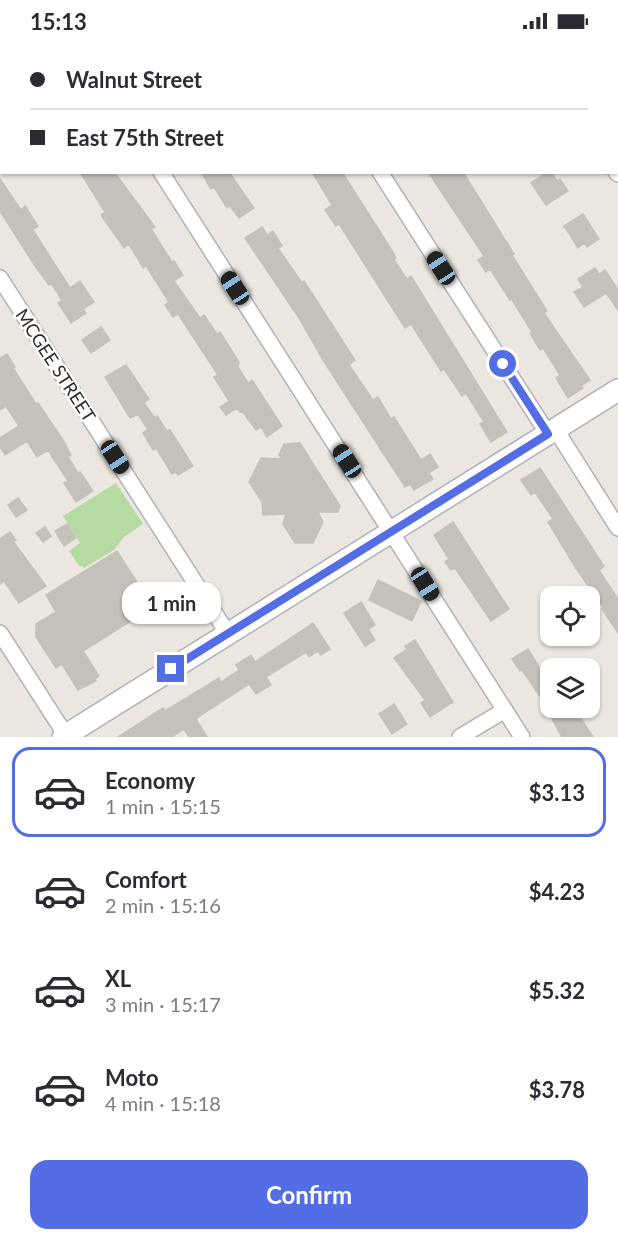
<!DOCTYPE html>
<html lang="en">
<head>
<meta charset="utf-8">
<style>
	:root { --surface:#fff; --page:#f2f2f3; --text:#2b2b33; --muted:#7c7c81; --line:#e1e1e2; --accent:#536de5 }
	body { margin:0; font-family:Lato,sans-serif; background:var(--page); color:var(--text); height:100vh; display:flex; flex-direction:column; font-size:22px; white-space:nowrap }
	* { box-sizing:border-box; margin:0 }
	p { font-size:20px; color:var(--muted) }
	.icon { flex:none; width:33px; height:33px; fill:none; stroke:currentColor; stroke-width:2; stroke-linecap:round; stroke-linejoin:round }
	.map { position:relative; height:695px; overflow:hidden }
	.side { display:flex; flex-direction:column; background:var(--surface); flex:1 }
	.side>* { flex:none }
	.guide { position:absolute; left:0px; top:0px; width:618px; height:132px; box-shadow:0 2px 4px #0004; display:grid; align-content:center; height:132px; padding:0 30px; background:var(--surface) }
	.tools { position:absolute; left:540px; top:544px; display:grid; gap:12px }
	.tools a { display:grid; place-items:center; width:60px; height:60px; border-radius:12px; background:var(--surface); box-shadow:0 2px 4px #0004; font-size:30px }
	.end { position:absolute; width:27px; height:27px; margin:-14px; border:8px solid #536de5; background:#fff; box-shadow:0 0 0 3px #fff }
	.from { border-radius:50% }
	.bubble { position:absolute; height:42px; border-radius:18px; background:var(--surface); box-shadow:0 2px 4px #0004; font-size:20px; font-weight:700; line-height:42px; text-align:center }
	.car { position:absolute; width:18px; height:36px; margin:-18px -9px; border-radius:8px; box-shadow:0 0 4px 2px #0007; background:linear-gradient(#222 24%,#8ab4d8 0 40%,#222 0 76%,#8ab4d8 0 86%,#222 0) }
	.guide b { display:flex; align-items:center; gap:21px; height:57px; font-size:22px }
	.guide b+b { border-top:2px solid var(--line) }
	.guide i { width:15px; height:15px; background:var(--text) }
	ul { padding:10px 0 0; list-style:none }
	li { display:flex; align-items:center; gap:18px; height:90px; margin:0 12px 9px; padding:0 18px; border:3px solid transparent; border-radius:18px }
	li div { flex:1 }
	li b { display:block; font-size:22px }
	li em { font-style:normal; font-weight:700 }
	li.on { border-color:var(--accent) }
	li>.icon { width:54px; height:54px; stroke-width:1.5 }
	.button { display:flex; gap:12px; margin-top:auto; padding:12px 30px }
	.button a { flex:1; height:69px; border-radius:18px; background:var(--accent); color:#fff; font-size:24px; font-weight:700; line-height:69px; text-align:center }
	.status { display:flex; justify-content:space-between; align-items:center; height:42px; padding:0 30px; background:var(--surface); direction:ltr }
	.status svg { height:16px; fill:currentColor }
	.map>svg:first-child { display:block }
	.green { fill:#b5dba2 }
	.building { fill:#c4c0ba; stroke:#c7c2b9; stroke-width:1.5 }
	.lines { fill:none; stroke-linecap:round; stroke-linejoin:round }
	.minor-casing { stroke:#b0b1ba; stroke-width:18 }
	.secondary-casing { stroke:#b0b1ba; stroke-width:24 }
	.minor { stroke:#fff; stroke-width:15 }
	.secondary { stroke:#fff; stroke-width:21 }
	.route { stroke:#536de5; stroke-width:8 }
	.labels { text-anchor:middle; dominant-baseline:central; stroke-width:5; stroke-linejoin:round; paint-order:stroke }
	.street-label { font-size:18px; fill:#2b2b2b; stroke:#fff }
</style>
</head>
<body>
<div class="status"><b>15:13</b><svg viewBox="0 0 49 12"><path d="M0 12V9h3v3zM5 12V6h3v6zM10 12V3h3v9zM15 12V0h3v12zM26 1h20v11H26zM47 4h2v5h-2z"/></svg></div>
<div class="map">
<svg width="618" height="695" viewBox="0 0 618 695">
	<rect width="100%" height="100%" fill="#ebe6df"/>
	<!-- green -->
	<path class="green" d="M116 441 143 482 124 495 114 508 84 526 82 524 80 525 69 509 80 501 63 474Z"/>
	<!-- building -->
	<path class="building" d="M80 130 115 131 155 185 151 187 172 220 174 219 183 233 174 239 200 276 204 273 217 292 220 290 239 320 238 325 248 341 252 338 282 384 267 395 261 385 256 388 242 369 240 370 237 366 226 373 220 365 229 359 214 335 218 333 178 272 173 275 165 263 169 260 146 224 143 226 129 202 124 206 101 173 105 170Z
		M201 130H229L254 166 239 176 230 164 227 166 214 145 211 147Z
		M312 130H342L391 207 396 216 394 218 407 237 411 234 507 390 491 400 480 382 484 380 466 351 462 354 444 327 441 329 411 282 405 286 339 182 336 184 325 168 332 163Z
		M428 130H463L514 212 512 213 547 269 544 271 590 338 581 344 583 346 568 356 556 336 560 333 543 306 540 308 530 291 532 290 511 256 510 258 490 227 486 230 478 218 484 214Z
		M547 130H551L557 139 560 137 568 149 546 163 531 141Z
		M0 137 21 168 25 164 38 184 33 188 70 246 80 239 94 260 83 267 86 271 71 281 58 261 62 258 51 241 49 243 35 224 0 169Z
		M583 172 599 197 587 205 584 201 578 206 564 184Z
		M262 185 267 193 273 189 282 204 278 206 302 241 304 239 355 318 349 323 373 358 378 355 391 377 394 375 421 418 430 412 438 425 429 431 433 437 414 448 410 442 405 445 323 318 299 276 245 196Z
		M595 226 599 232 605 228 618 248V268L606 251 584 265 574 250 583 245 578 237Z
		M101 285 110 298 91 311 82 298Z
		M7 312 15 325 13 326 36 362 38 361 63 398 71 413 68 415 78 431 80 430 93 449 76 460 64 441 68 439 48 408 37 415 27 399 5 413 0 405V396L19 384 6 364 0 368V316Z
		M126 323 149 357 144 361 155 376 157 374 167 389 170 388 193 424 178 433 176 430 172 432 156 406 153 408 143 391 148 388 138 372 130 376 105 335Z
		M300 401 340 464 338 470H318L323 480 313 501H295L283 482 286 472 263 473 262 460 249 440 261 416 282 417 279 413 284 402Z
		M540 426 604 524 599 528 618 557V591L602 567 604 566 577 528 548 480 553 477 535 450 531 453 521 438Z
		M18 456 27 468 16 475 8 463Z
		M453 480 509 567 491 579 455 526 451 528 445 520 449 517 434 493Z
		M67 482 76 496 64 504 55 489Z
		M45 485 51 494 43 500 36 491Z
		M10 490 16 498 13 499 46 544 19 561 4 539 0 542V497Z
		M117 509 137 540V547L132 556 142 572 83 609 99 634 95 637 96 639 78 648 62 622 56 626 36 595V582L56 570 46 553Z
		M378 538 421 559 412 579 369 558Z
		M361 560 375 583 368 587 375 598 365 604 344 571Z
		M313 581 330 607 321 613 318 609 309 615 306 610 266 635 271 643 256 652 249 642 204 671 196 677 207 695H189L184 687 172 695H118L163 666 165 669 219 636 221 640 239 628 236 623 251 613 255 620Z
		M415 598 453 660 430 675 421 661 425 658 394 616 407 607 405 604Z
		M528 607 544 633 550 629V666H574L593 695H562L539 653 522 628 520 629 512 617Z
		M394 662 407 682 392 692 379 672Z"/>
	<g class="lines">
		<defs>
			<path id="minor" d="M77 0 78 2
				M296 0V2
				M534 0 535 2
				M161 130 522 695
				M380 130 548 392
				M616 130 618 132
				M0 236 228 592
				M556 388 618 486
				M0 591 67 695
				M460 695 505 668"/>
			<path id="secondary" d="M63 695 618 348"/>
		</defs>
		<!-- minor casing -->
		<use href="#minor" class="minor-casing"/>
		<!-- secondary casing -->
		<use href="#secondary" class="secondary-casing"/>
		<!-- minor -->
		<use href="#minor" class="minor"/>
		<!-- secondary -->
		<use href="#secondary" class="secondary"/>
	</g>
	<g class="lines">
		<!-- route -->
		<path class="route" d="M171 627 548 392 503 322"/>
	</g>
	<g class="labels">
		<!-- street labels -->
		<g class="street-label">
			<text transform="translate(56 323) rotate(57)">MCGEE STREET</text>
		</g>
	</g>
</svg>
<div class="tools">
<a><svg class="icon" aria-label="locate" viewBox="0 0 24 24"><circle cx="12" cy="12" r="6"/><path d="M12 2v4M12 18v4M2 12h4M18 12h4"/></svg></a>
<a><svg class="icon" aria-label="layers" viewBox="0 0 24 24"><path d="M12 4l9 5-9 5-9-5zM3 14l9 5 9-5"/></svg></a>
</div>
<i class="end from" style="left:503px;top:322px"></i>
<i class="end" style="left:171px;top:627px"></i>
<div class="bubble" style="left:122px;top:540px;width:99px">1 min</div>
<i class="car" style="left:441px;top:226px;rotate:327deg"></i>
<i class="car" style="left:235px;top:246px;rotate:327deg"></i>
<i class="car" style="left:115px;top:415px;rotate:147deg"></i>
<i class="car" style="left:347px;top:419px;rotate:327deg"></i>
<i class="car" style="left:425px;top:542px;rotate:148deg"></i>
<div class="guide">
<b><i class="from"></i>Walnut Street</b>
<b><i></i>East 75th Street</b>
</div>
</div>
<section class="side">
<ul>
<li class="on"><svg class="icon" aria-label="car" viewBox="0 0 24 24"><path d="M5 17H2v-5l4-1 3-4h7l3 4 3 1v5h-3M9 17h6M6 11h13"/><circle cx="7" cy="17" r="2"/><circle cx="17" cy="17" r="2"/></svg><div><b>Economy</b><p>1 min · 15:15</p></div><em>$3.13</em></li>
<li><svg class="icon" aria-label="car" viewBox="0 0 24 24"><path d="M5 17H2v-5l4-1 3-4h7l3 4 3 1v5h-3M9 17h6M6 11h13"/><circle cx="7" cy="17" r="2"/><circle cx="17" cy="17" r="2"/></svg><div><b>Comfort</b><p>2 min · 15:16</p></div><em>$4.23</em></li>
<li><svg class="icon" aria-label="car" viewBox="0 0 24 24"><path d="M5 17H2v-5l4-1 3-4h7l3 4 3 1v5h-3M9 17h6M6 11h13"/><circle cx="7" cy="17" r="2"/><circle cx="17" cy="17" r="2"/></svg><div><b>XL</b><p>3 min · 15:17</p></div><em>$5.32</em></li>
<li><svg class="icon" aria-label="car" viewBox="0 0 24 24"><path d="M5 17H2v-5l4-1 3-4h7l3 4 3 1v5h-3M9 17h6M6 11h13"/><circle cx="7" cy="17" r="2"/><circle cx="17" cy="17" r="2"/></svg><div><b>Moto</b><p>4 min · 15:18</p></div><em>$3.78</em></li>
</ul>
<div class="button"><a>Confirm</a></div>
</section>
</body>
</html>
